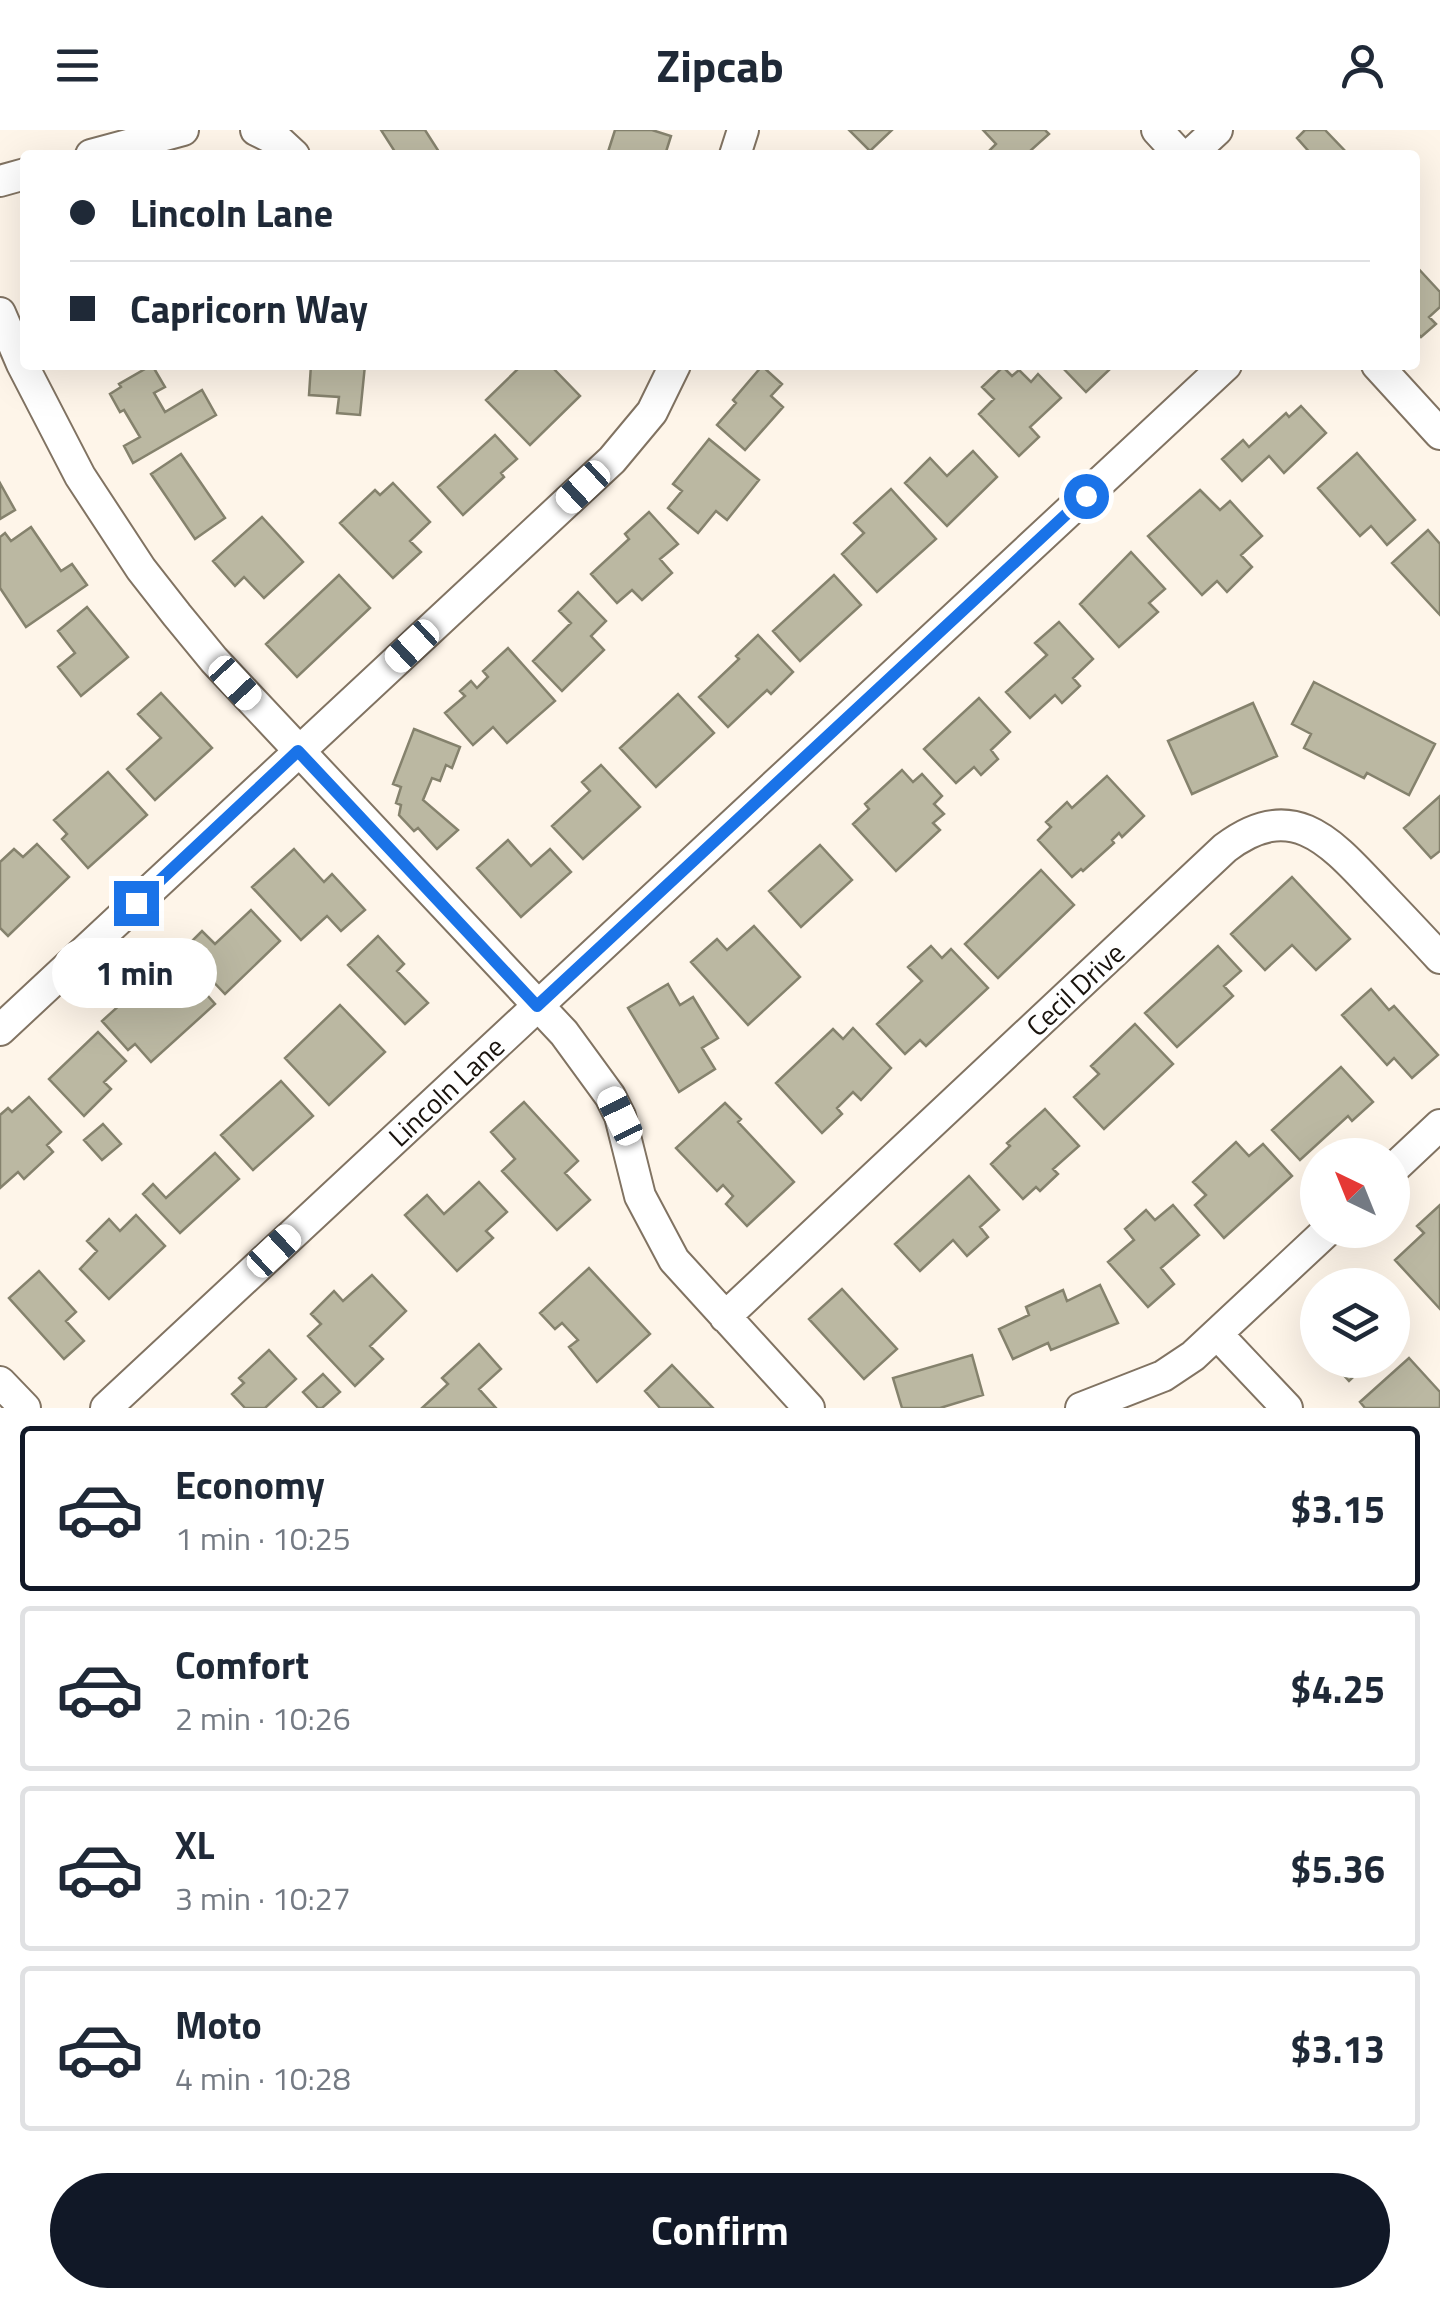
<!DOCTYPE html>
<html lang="en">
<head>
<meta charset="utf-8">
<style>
	:root { --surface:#fff; --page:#f6f6f7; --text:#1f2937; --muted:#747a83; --line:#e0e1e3; --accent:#111827 }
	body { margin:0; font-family:"Titillium Web",sans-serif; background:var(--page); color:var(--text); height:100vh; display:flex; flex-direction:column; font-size:38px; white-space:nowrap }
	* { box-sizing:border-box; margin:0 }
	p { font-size:32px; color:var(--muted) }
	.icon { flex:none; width:55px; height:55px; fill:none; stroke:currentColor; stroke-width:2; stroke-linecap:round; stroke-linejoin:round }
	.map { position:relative; height:1278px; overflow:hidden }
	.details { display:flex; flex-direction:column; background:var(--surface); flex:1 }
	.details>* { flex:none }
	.banner { position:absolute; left:20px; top:20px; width:1400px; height:220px; border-radius:10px; box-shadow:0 10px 40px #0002; display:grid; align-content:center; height:220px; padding:0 50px; background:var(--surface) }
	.needle { width:65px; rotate:317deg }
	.tools { position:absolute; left:1300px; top:1008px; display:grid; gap:20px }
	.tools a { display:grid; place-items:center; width:110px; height:110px; border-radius:50%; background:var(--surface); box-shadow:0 10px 40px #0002; font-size:50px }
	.end { position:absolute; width:45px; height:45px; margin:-22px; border:12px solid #1a73e8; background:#fff; box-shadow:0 0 0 5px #fff }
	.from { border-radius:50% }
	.bubble { position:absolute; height:70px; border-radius:35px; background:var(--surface); box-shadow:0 10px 40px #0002; font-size:32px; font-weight:700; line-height:70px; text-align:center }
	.car { position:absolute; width:30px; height:60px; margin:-30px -15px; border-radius:12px; box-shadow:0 0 8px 2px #0007; background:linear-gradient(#fff 24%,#345 0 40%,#fff 0 76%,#345 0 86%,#fff 0) }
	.banner b { display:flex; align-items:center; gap:35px; height:95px; font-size:38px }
	.banner b+b { border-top:2px solid var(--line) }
	.banner i { width:25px; height:25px; background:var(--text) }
	ul { padding:18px 0 0; list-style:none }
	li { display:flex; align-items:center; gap:30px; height:165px; margin:0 20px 15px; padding:0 30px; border:5px solid var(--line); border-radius:10px }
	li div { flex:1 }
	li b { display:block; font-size:38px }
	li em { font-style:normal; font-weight:700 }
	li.selected { border-color:var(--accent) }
	li>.icon { width:90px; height:90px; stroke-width:1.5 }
	.cta { display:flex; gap:20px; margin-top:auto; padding:20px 50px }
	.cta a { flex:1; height:115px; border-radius:60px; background:var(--accent); color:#fff; font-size:40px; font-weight:700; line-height:115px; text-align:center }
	header { display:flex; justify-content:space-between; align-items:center; height:130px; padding:0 50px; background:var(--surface); font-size:45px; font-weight:700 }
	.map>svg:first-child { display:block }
	.building { fill:#bbb8a2; stroke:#85826d; stroke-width:2.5 }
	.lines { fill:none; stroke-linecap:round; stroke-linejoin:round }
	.minor-casing { stroke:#817362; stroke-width:34 }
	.minor { stroke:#fff; stroke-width:30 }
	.route { stroke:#1a73e8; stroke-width:12 }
	.labels { text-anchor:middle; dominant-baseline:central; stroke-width:8; stroke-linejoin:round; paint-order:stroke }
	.street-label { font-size:28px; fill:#19130d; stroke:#fff }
</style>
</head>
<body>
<header><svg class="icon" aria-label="menu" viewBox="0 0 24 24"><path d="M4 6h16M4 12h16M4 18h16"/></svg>Zipcab<svg class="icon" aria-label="person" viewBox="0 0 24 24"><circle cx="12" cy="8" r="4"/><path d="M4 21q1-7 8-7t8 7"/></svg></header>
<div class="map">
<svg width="1440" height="1278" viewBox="0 0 1440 1278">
	<rect width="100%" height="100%" fill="#fef5e9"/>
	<!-- building -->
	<path class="building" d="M381 0H425L441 25H397Z
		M615 0H652L671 6 665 25H607Z
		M849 0H892L870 21Z
		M983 0H1045L1049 4 1030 21 1034 25H985L996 14Z
		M1305 0H1325L1349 25H1312L1297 8Z
		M1415 135 1440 162V177L1429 187 1436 194 1421 207 1415 201Z
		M152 235 165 257 154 263 165 282 202 260 216 285 133 333 124 316 140 307 124 280 120 282 110 264 121 257 119 254Z
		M311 235H365L360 285 337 283 339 267 309 265Z
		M522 235H550L580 266 530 315 486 270Z
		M1060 235H1104L1109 240 1086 262Z
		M762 236 782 254 771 266 783 277 745 320 717 295 736 273 733 270Z
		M1003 237 1012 246 1019 240 1031 252 1038 244 1061 268 1030 297 1039 307 1019 326 979 284 994 269 982 257Z
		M1301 276 1326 303 1284 343 1269 326 1242 351 1222 329 1243 310 1249 317 1286 283 1289 287Z
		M495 305 517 329 501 343 504 347 463 385 438 357Z
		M709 309 759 350 727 390 716 381 698 403 668 378 682 361 673 354Z
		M973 321 997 347 947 396 905 353 930 328 947 346Z
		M1357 323 1415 390 1387 415 1371 396 1360 406 1318 358Z
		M181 324 225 388 195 409 151 344Z
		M0 353 15 380 0 389Z
		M393 353 430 392 410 411 421 422 393 448 340 393 375 360 380 365Z
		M891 359 936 409 877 462 842 424 864 403 854 393Z
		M1200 360 1220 380 1230 371 1262 406 1241 425 1252 437 1227 462 1217 451 1202 465 1148 406Z
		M649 382 678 414 660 429 672 443 642 470 632 460 617 473 591 444 629 409 625 404Z
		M262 387 303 432 264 468 244 447 235 456 213 431Z
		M31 397 61 441 72 434 87 455 26 497 0 458V407L5 403 11 411Z
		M1428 400 1440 414V485L1392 433Z
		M1131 422 1165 459 1149 473 1158 482 1119 517 1080 474Z
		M339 445 370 478 297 547 266 514Z
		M834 445 861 475 800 531 773 501Z
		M578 462 606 491 591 506 604 520 562 561 533 531 571 493 559 481Z
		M87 477 128 527 81 566 58 537 75 523 58 501Z
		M1059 492 1093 529 1073 548 1080 556 1062 573 1055 565 1030 588 1006 562 1047 525 1035 513Z
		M758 505 793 542 771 564 767 560 728 597 699 567 739 529 736 526Z
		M508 518 555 571 507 613 493 597 473 615 445 583 465 566 460 561 471 551 477 558 488 547 483 541Z
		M1314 552 1435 614 1409 665 1367 643 1364 648 1304 618 1311 604 1292 594Z
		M161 563 212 618 155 670 127 639 161 608 138 584Z
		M678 564 714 603 656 657 620 618Z
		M979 568 1010 602 991 620 998 629 981 645 974 637 956 653 924 619Z
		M1253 573 1277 626 1192 664 1168 611Z
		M414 599 460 617 452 638 446 635 440 651 432 648 423 670 458 700 437 719 418 698 414 701 399 685 401 675 396 673 401 657 393 654Z
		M601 635 640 677 583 729 552 696 590 661 582 652Z
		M902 640 913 652 922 644 942 666 934 674 944 684 933 693 940 700 896 741 853 694 869 679 865 674Z
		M108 642 147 685 88 738 62 709 67 704 54 690Z
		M1107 646 1144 686 1122 707 1119 703 1112 710 1114 713 1083 741 1081 739 1072 747 1038 710 1051 697 1046 692 1067 672 1072 678Z
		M1440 666V721L1431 728 1404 698Z
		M508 710 531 736 550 719 571 742 521 787 477 738Z
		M37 714 69 747 8 806 0 798V732L14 719 23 727Z
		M820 715 852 750 801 797 769 761Z
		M294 719 324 752 332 744 365 780 341 801 327 786 301 810 252 757Z
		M1041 740 1074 775 998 848 965 814Z
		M1292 747 1350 809 1316 840 1292 815 1265 840 1231 804Z
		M251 780 280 811 225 864 183 820 202 801 215 814Z
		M754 796 800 847 748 895 691 832 717 809 727 820Z
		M378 806 404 834 397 841 428 873 405 894 348 835Z
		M931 816 942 828 951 819 988 858 926 916 920 910 905 924 877 894 922 851 908 837Z
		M1218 816 1241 841 1224 856 1233 866 1177 917 1145 883Z
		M173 827 215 874 151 932 135 914 128 920 102 891Z
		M668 854 680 875 693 867 718 908 702 918 715 939 679 962 628 878Z
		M1371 859 1389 880 1394 876 1438 925 1412 948 1394 928 1387 935 1342 885Z
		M340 875 385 922 329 975 285 928Z
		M1135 894 1173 934 1104 999 1074 967 1099 944 1091 936Z
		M853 898 891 938 861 970 853 962 837 978 842 984 822 1003 776 953 833 899 843 909Z
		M98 902 126 931 104 952 111 959 84 986 49 949Z
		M1341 937 1373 972 1352 991 1348 986 1300 1030 1272 1000Z
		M281 951 313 986 253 1040 221 1005Z
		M29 967 61 1002 47 1015 53 1022 24 1049 18 1042 0 1058V985L8 978 12 982Z
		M524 972 578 1031 565 1043 590 1070 557 1100 502 1041 515 1029 491 1002Z
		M725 973 741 989 738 992 794 1052 747 1096 726 1074 733 1066 723 1055 717 1061 676 1018Z
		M1045 979 1079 1016 1053 1039 1058 1044 1040 1061 1036 1057 1023 1069 991 1034 1010 1016 1007 1013Z
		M103 994 121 1014 102 1030 84 1010Z
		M1236 1012 1249 1026 1263 1014 1292 1046 1224 1108 1195 1075 1206 1065 1193 1052Z
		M215 1023 239 1049 180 1103 143 1064 153 1054 166 1068Z
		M969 1046 999 1080 980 1097 988 1107 967 1126 953 1110 920 1141 895 1114Z
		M479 1052 507 1082 486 1101 493 1108 457 1141 405 1085 427 1065 444 1084Z
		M1173 1075 1199 1105 1161 1138 1174 1154 1148 1177 1108 1132 1134 1110 1125 1099 1146 1080 1155 1090Z
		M1440 1075V1179L1395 1130 1424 1103 1417 1096Z
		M136 1085 165 1116 109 1169 80 1139 97 1121 87 1111 109 1089 120 1101Z
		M589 1138 650 1204 597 1252 569 1217 578 1210 562 1193 555 1199 540 1183Z
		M39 1141 76 1182 66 1191 84 1211 64 1229 9 1168Z
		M372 1145 406 1181 370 1216 383 1229 355 1256 308 1206 321 1194 311 1184 334 1161 343 1171Z
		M1100 1155 1118 1193 1051 1220 1048 1213 1013 1229 999 1199 1029 1185 1026 1177 1063 1160 1067 1171Z
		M842 1159 897 1219 864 1249 809 1189Z
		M479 1214 501 1239 479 1259 496 1278H422L448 1254 442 1248Z
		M269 1220 296 1249 265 1278H245L232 1264 244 1253 239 1248Z
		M972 1225 983 1265 940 1278H902L893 1248Z
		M1409 1228 1440 1262V1278H1365L1360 1272Z
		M1330 1230H1371L1349 1251Z
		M672 1235 713 1278H660L645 1261Z
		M323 1244 340 1262 322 1278H318L303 1262Z"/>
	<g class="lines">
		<defs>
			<path id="minor" d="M256 0 280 12 294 25
				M1157 0 1180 25
				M91 25 183 0
				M735 25 743 0
				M1190 25 1217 0
				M0 51 25 44
				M0 183 22 234 80 346 141 439 177 485 214 530 564 903 610 966 620 986 640 1066 674 1130 809 1278
				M1377 235 1440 304
				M0 900 612 330 652 282 675 235
				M1392 1040 1440 995
				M725 1187 1225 718C1292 667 1330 711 1376 760 1397 782 1419 805 1440 828
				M1217 1204 1287 1278
				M0 1252 25 1278
				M106 1278 1226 235
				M1081 1278 1163 1246 1193 1226 1328 1100"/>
		</defs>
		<!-- minor casing -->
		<use href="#minor" class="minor-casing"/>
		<!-- minor -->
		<use href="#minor" class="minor"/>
	</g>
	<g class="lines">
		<!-- route -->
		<path class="route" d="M136 773 298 621 537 876 1086 366"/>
	</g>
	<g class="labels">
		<!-- street labels -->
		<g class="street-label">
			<text transform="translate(1075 859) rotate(-43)">Cecil Drive</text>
			<text transform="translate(446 961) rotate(-43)">Lincoln Lane</text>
		</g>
	</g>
</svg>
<div class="tools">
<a><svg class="needle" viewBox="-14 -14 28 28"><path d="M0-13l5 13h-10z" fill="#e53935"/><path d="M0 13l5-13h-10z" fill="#747a83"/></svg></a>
<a><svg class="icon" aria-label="layers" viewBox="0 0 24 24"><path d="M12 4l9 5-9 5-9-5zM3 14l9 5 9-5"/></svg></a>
</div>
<i class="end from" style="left:1086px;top:366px"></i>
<i class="end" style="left:136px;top:773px"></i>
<div class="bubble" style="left:52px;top:808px;width:165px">1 min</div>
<i class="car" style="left:583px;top:357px;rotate:227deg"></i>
<i class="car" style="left:412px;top:516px;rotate:227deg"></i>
<i class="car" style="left:235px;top:553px;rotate:137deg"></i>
<i class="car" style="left:620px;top:986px;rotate:334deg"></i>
<i class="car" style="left:274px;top:1121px;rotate:47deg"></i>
<div class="banner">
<b><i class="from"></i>Lincoln Lane</b>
<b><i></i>Capricorn Way</b>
</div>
</div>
<section class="details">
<ul>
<li class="selected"><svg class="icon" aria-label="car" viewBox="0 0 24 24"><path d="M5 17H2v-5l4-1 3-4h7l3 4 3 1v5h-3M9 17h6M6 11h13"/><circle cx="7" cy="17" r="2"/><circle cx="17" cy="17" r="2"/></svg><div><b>Economy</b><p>1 min · 10:25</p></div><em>$3.15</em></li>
<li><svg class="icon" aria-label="car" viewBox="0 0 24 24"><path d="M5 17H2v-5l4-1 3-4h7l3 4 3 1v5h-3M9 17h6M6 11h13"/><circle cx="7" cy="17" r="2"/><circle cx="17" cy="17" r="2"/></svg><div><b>Comfort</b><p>2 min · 10:26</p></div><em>$4.25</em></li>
<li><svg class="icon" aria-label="car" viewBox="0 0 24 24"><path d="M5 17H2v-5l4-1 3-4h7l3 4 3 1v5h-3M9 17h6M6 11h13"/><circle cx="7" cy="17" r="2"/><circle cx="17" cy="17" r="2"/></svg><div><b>XL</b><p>3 min · 10:27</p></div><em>$5.36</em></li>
<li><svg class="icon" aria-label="car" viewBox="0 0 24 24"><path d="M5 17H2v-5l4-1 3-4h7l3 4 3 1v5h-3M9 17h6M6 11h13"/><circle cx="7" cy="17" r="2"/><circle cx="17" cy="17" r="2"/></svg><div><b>Moto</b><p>4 min · 10:28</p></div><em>$3.13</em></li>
</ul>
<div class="cta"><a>Confirm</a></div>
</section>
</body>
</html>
